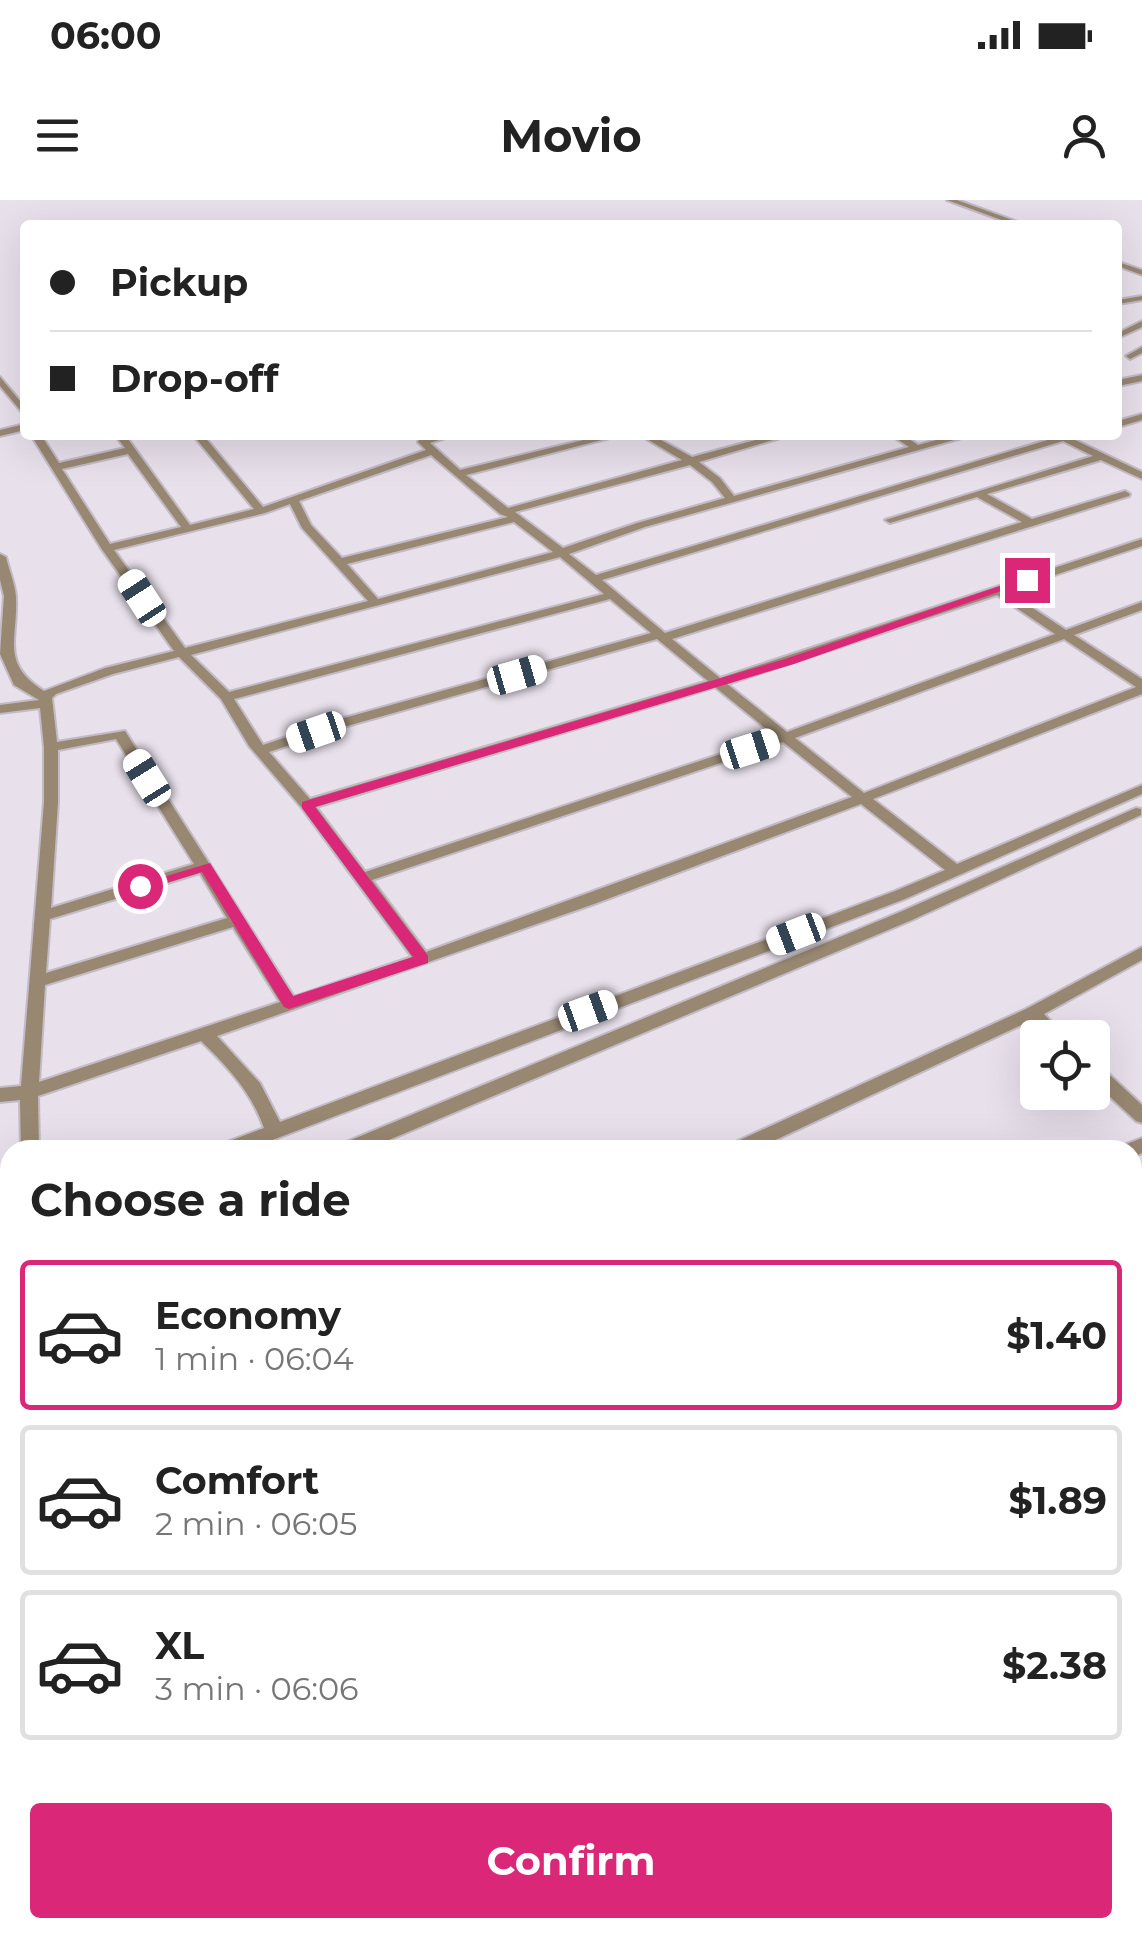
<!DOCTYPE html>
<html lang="en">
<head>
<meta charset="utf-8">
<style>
	:root { --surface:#fff; --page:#f6f6f6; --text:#222; --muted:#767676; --line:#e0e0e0; --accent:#db2777 }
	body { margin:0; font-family:Montserrat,sans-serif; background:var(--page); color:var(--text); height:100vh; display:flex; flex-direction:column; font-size:38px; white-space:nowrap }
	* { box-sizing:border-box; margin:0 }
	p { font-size:32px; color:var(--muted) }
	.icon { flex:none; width:55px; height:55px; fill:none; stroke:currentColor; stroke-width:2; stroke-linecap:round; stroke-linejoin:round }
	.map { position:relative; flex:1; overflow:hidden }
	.panel { position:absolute; left:0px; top:940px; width:1142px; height:798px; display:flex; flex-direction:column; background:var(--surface); border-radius:30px 30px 0 0; box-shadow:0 10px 40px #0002 }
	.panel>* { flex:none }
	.guide { position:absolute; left:20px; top:20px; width:1102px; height:220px; border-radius:10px; box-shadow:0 10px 40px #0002; display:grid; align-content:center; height:220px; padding:0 30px; background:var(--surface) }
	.fabs { position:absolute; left:1020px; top:820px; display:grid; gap:20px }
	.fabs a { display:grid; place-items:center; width:90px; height:90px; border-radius:10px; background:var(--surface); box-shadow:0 10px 40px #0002; font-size:50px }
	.end { position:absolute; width:45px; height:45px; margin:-22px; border:12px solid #db2777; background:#fff; box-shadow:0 0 0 5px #fff }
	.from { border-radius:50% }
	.car { position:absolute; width:30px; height:60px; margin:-30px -15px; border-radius:12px; box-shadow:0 0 8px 2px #0007; background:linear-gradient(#fff 24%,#345 0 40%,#fff 0 76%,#345 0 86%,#fff 0) }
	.guide b { display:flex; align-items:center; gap:35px; height:95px; font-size:38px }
	.guide b+b { border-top:2px solid var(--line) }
	.guide i { width:25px; height:25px; background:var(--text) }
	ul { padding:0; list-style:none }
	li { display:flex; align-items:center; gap:30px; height:150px; margin:0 20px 15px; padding:0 10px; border:5px solid var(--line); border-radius:10px }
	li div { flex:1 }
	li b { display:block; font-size:38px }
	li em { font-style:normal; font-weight:700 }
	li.on { border-color:var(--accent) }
	li>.icon { width:90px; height:90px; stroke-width:1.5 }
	h2 { padding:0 30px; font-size:45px; line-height:120px }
	.button { display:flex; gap:20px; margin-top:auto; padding:20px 30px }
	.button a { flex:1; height:115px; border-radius:10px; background:var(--accent); color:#fff; font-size:40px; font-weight:700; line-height:115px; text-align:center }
	.status { display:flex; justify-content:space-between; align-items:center; height:70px; padding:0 50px; background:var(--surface); direction:ltr }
	.status svg { height:28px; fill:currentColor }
	header { display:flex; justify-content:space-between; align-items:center; height:130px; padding:0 30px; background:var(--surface); font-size:45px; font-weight:700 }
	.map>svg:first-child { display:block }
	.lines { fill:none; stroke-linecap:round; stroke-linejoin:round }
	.minor-casing { stroke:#c2bbc5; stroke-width:4 }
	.minor { fill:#988771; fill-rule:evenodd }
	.route { fill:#db2777 }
</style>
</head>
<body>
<div class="status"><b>06:00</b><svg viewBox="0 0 49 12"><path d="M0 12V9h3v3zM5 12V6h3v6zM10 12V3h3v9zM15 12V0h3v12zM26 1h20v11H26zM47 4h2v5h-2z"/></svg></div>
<header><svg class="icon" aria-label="menu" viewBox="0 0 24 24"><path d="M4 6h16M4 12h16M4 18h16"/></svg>Movio<svg class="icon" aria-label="person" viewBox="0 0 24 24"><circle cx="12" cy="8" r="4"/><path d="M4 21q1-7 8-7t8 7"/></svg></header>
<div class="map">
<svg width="1142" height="1737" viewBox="0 0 1142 1737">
	<rect width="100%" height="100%" fill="#e8e0eb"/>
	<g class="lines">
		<defs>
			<path id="minor" d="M947 0H957L1026 25H1015Z
				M1118 62 1142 70V75L1118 66Z
				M1142 96V100L1118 104V100Z
				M1142 121V127L1118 138V133Z
				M1142 147V153L1130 159 1126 156Z
				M1142 175V181L1118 186V180Z
				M0 177 25 207V216L0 186Z
				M1142 214V220L1118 227V221Z
				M25 224V230L0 236V230Z
				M31 235H41L59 263 125 248 115 235H125L190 325 254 309 193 235H203L263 307 426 250 418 242 419 240 438 235H454L430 243 460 270 604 235H621L466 275 508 308 682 260 640 235H652L692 257 774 235H790L699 262 720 278 734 296 909 247 891 235H903L918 245 955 235H972L645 327 569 354 596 375 1061 236 1081 235 1073 239 1142 272V279L1101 260 987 294 1032 319 1125 291 1130 294 1129 296 672 439 720 478 1142 339V346L1007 391 1066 430 1142 402V410L1074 435 1142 479V494L873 599 957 664 1142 585V594L905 699 246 950H217L219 945 264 928C251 892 229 868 201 841L38 896 39 950H21L20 900 0 902V888L21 886 44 602V547L40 508 0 513V505L39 500 14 485 0 454 4 396 0 380V354L6 357C9 370 15 384 16 397 18 440 0 463 44 491L105 468 174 451 101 348ZM1063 241 1093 256 885 320 890 323 977 297 1022 322 665 433 602 380ZM128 254 181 327 110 344 62 269ZM431 255 500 314 508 317 342 358 311 325 299 301ZM690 265 712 282 725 298 637 323 563 348 515 312ZM290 304 302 328 368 401 185 448 114 350 265 313ZM514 322 553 352 378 399 347 364ZM560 357 604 394 229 492 191 455ZM997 395 1055 434 787 532 727 484ZM610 399 651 433 337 520 263 545 234 499ZM657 439 708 481 310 599 269 552 347 526ZM1064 439 1136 487 864 593 795 538ZM179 457 221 499 249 546 302 608 412 757 294 797 125 531 57 542 52 498 56 494 113 474ZM715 487 775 536 365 672 316 607ZM116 539 194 664 51 708 58 602V550ZM783 542 852 597 426 752 372 680ZM861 604 945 670 895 691 280 922 260 883 217 836 594 704ZM200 673 227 718 46 773 50 719ZM233 727 280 802 39 882 45 785Z
				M1136 608 1141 609V615L912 720 365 950H337L339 945 900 712Z
				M1142 747V760L1044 814 1067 838H1048L1030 821 754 950H727L729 945 1026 809Z
				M1092 863 1098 864 1142 905V923L1136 921 1092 880Z
				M1142 938V953L1132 957V950H1122L1124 945Z
				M1132 1218 1142 1219V1239L1132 1238Z
				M1132 1443 1142 1444V1468L1132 1467Z
				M118 1728H154L150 1737H114Z
				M257 1728H285L289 1737H261Z
				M334 1728H362L359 1737H331Z
				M1007 1728H1080L1084 1737H1011Z"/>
		</defs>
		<!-- minor casing -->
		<use href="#minor" class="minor-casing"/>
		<!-- minor -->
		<use href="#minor" class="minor"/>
	</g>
	<!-- route -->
	<path class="route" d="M1023 378 1032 380 794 464 315 607 428 756V763L289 809 284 807 202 672 140 691 133 686 210 663 293 796 413 757 302 608V602L785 459Z"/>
</svg>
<div class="fabs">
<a><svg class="icon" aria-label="locate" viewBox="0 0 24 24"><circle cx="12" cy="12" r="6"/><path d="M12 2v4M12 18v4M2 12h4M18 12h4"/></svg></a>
</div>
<i class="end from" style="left:140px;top:686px"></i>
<i class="end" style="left:1027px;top:380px"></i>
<i class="car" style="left:142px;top:398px;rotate:327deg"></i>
<i class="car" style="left:517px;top:475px;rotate:74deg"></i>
<i class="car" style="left:316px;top:532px;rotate:251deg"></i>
<i class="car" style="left:750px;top:549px;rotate:72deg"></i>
<i class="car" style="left:147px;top:578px;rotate:328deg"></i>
<i class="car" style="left:796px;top:734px;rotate:249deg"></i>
<i class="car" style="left:588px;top:811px;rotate:70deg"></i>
<div class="guide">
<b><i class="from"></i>Pickup</b>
<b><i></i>Drop-off</b>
</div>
<section class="panel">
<h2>Choose a ride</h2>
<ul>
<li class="on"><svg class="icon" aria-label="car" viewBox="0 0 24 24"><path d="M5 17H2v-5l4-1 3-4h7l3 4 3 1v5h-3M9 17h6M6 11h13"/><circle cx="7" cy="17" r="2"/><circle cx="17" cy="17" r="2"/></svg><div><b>Economy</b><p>1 min · 06:04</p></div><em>$1.40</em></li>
<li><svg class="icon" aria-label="car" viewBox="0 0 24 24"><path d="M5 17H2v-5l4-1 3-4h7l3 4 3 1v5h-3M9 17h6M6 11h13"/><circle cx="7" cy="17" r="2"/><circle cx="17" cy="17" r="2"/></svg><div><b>Comfort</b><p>2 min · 06:05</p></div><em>$1.89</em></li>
<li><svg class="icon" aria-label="car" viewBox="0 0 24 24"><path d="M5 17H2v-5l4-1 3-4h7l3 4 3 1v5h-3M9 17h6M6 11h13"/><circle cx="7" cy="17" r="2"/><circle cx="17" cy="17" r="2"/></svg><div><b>XL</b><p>3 min · 06:06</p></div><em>$2.38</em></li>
</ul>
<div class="button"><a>Confirm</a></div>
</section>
</div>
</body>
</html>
